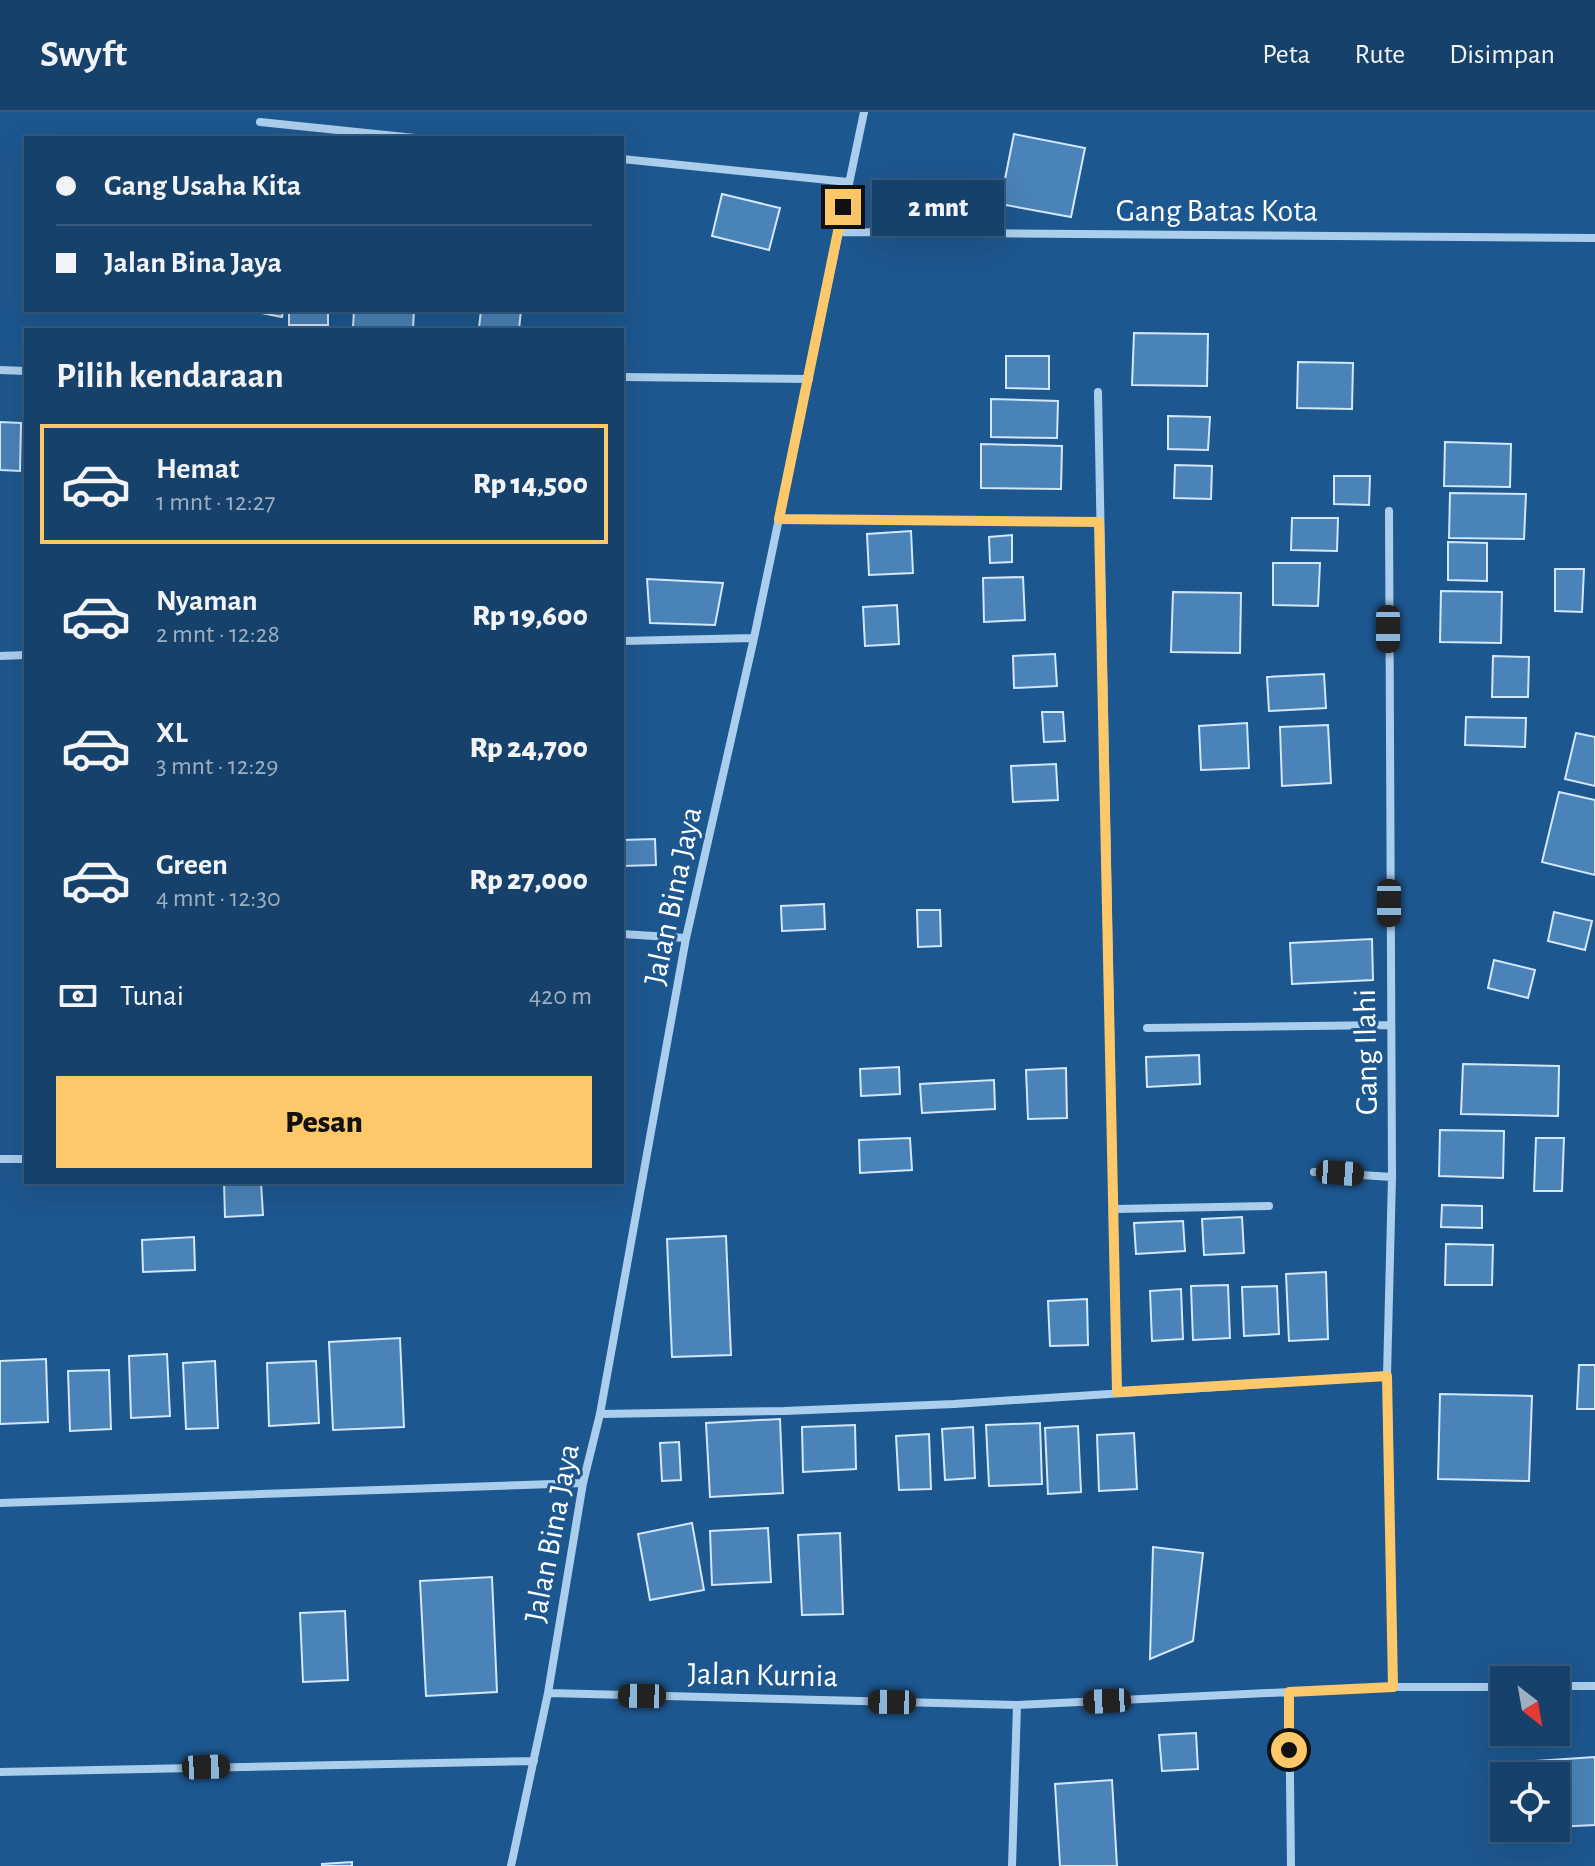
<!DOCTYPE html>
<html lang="id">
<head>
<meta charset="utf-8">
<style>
	:root { --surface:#16416b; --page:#234c73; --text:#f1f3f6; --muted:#9eafc1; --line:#355a7e; --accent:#fdc86a }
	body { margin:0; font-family:"Alegreya Sans",sans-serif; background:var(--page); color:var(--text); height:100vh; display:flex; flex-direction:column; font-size:30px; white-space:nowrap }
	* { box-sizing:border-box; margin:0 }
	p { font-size:26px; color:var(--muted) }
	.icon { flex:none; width:44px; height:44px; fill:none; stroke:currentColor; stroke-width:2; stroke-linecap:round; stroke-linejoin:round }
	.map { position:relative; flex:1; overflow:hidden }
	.panel { position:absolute; left:24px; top:216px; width:600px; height:856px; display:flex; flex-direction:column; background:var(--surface); border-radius:0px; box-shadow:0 8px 32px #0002,0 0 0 2px var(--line) }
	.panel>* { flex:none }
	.banner { position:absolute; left:24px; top:24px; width:600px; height:176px; border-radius:0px; box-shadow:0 8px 32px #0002,0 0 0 2px var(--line); display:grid; align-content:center; height:176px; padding:0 32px; background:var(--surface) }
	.needle { width:52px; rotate:149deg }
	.controls { position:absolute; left:1490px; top:1554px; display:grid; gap:16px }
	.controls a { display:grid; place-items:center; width:80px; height:80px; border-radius:0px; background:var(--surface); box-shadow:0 8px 32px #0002,0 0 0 2px var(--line); font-size:40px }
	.end { position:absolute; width:36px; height:36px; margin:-18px; border:10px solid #fdc86a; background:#111; box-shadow:0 0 0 4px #111 }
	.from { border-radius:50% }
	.bubble { position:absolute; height:56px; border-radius:0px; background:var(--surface); box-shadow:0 8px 32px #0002,0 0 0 2px var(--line); font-size:26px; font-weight:800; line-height:56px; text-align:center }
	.car { position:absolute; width:24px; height:48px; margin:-24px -12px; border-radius:10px; box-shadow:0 0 6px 2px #0007; background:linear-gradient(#222 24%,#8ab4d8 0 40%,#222 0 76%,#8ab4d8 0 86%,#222 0) }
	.banner b { display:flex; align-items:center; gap:28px; height:76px; font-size:30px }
	.banner b+b { border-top:2px solid var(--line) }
	.banner i { width:20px; height:20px; background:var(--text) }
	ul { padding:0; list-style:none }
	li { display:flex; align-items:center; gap:24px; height:120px; margin:0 16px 12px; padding:0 16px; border:4px solid transparent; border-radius:0px }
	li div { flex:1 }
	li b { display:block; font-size:30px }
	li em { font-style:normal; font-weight:800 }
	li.on { border-color:var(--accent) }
	li>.icon { width:72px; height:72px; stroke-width:1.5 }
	h2 { padding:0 32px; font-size:36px; line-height:96px }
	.pay { display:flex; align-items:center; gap:20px; height:88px; padding:0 32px; font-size:30px }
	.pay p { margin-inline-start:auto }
	.action { display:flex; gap:16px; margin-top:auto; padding:16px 32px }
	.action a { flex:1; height:92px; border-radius:0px; background:var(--accent); color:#111; font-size:32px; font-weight:800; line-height:92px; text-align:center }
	header { display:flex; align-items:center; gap:48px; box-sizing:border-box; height:112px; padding:0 40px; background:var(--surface); border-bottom:2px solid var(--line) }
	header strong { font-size:38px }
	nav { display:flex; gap:44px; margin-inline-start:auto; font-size:28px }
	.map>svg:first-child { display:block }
	.building { fill:#4a83b8; stroke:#d2e7fa; stroke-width:2 }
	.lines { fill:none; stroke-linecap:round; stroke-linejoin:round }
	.minor { stroke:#acceed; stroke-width:8 }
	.route { stroke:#fdc86a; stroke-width:10 }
	.labels { text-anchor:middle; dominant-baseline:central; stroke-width:6; stroke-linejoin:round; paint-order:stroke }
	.street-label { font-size:32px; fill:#fff; stroke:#1d578f }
</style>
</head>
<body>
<header>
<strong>Swyft</strong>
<nav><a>Peta</a><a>Rute</a><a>Disimpan</a></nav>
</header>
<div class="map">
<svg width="1595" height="1754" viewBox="0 0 1595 1754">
	<rect width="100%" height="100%" fill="#1d578f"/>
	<!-- building -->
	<path class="building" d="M1014 22 1085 36 1071 105 1000 92Z
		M722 82 780 96 769 138 712 124Z
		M247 198H283L282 205Z
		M289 198H328V213H289Z
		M354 198H414L413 217 353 215Z
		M481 198H521L519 218 479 216Z
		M1134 221 1208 222 1207 274 1132 273Z
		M1006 244H1049V277L1006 276Z
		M1298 250 1353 251 1352 297 1297 296Z
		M991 287 1058 289 1057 326 991 325Z
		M1168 304 1210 305 1208 338 1168 337Z
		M0 310 21 311 20 359 0 358Z
		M1445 330 1511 332 1510 375 1444 374Z
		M981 332 1062 334 1061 377 981 376Z
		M1175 353 1212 354 1211 387 1174 386Z
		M1334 364H1370L1369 393 1334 392Z
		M1450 381 1526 382 1524 427 1449 426Z
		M1292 406H1338L1337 439 1291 438Z
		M911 419 913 461 869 463 867 422Z
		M1012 423V450L990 451 989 425Z
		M1448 430 1487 431V469L1448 468Z
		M1273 451H1320L1318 494 1273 493Z
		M1555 457H1584L1582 500 1555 499Z
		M1023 465 1025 508 984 510 983 466Z
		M647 467 723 471 715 513 650 511Z
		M1441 479 1502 480 1501 531 1440 530Z
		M1173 480 1241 481 1240 541 1171 540Z
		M897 493 899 532 865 534 863 495Z
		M1055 542 1057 574 1014 576 1013 544Z
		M1493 544 1529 545 1528 585H1492Z
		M1324 562 1326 596 1269 599 1267 565Z
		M1042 600H1063L1065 629 1044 630Z
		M1466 605 1526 606 1525 635 1465 633Z
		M1247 611 1249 656 1201 658 1199 614Z
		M1328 613 1331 671 1282 674 1280 615Z
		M1576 621 1595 625V674L1565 667Z
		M1056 652 1058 688 1013 690 1011 654Z
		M1559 680 1595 688V763L1542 750Z
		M655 727 656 753 622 754V728Z
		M824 792 825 817 782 819 781 794Z
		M917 798H940L941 834 918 835Z
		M1554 800 1592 809 1585 838 1548 829Z
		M1372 827 1373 868 1292 872 1290 831Z
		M1494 848 1535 858 1528 886 1488 876Z
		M622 864 624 925H622Z
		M1199 943 1200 972 1147 975 1146 945Z
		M1463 952 1559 954 1558 1004 1461 1002Z
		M899 955 900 982 861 984 860 957Z
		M1066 956 1067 1006 1028 1007 1026 958Z
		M994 968 995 997 922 1001 920 972Z
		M1440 1018 1504 1019 1503 1066 1439 1064Z
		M910 1026 912 1058 860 1061 859 1028Z
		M1536 1026H1564L1562 1079H1534Z
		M224 1070H261L263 1103 225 1105Z
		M1442 1093 1482 1094V1116L1441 1115Z
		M1242 1105 1244 1141 1204 1143 1202 1107Z
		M1183 1109 1185 1139 1136 1142 1134 1111Z
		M726 1124 731 1243 672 1245 667 1127Z
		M194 1125 195 1158 143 1160 142 1128Z
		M1446 1132 1493 1133 1492 1173H1445Z
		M1326 1160 1328 1227 1289 1229 1286 1162Z
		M1228 1173 1230 1226 1193 1228 1191 1174Z
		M1277 1174 1279 1222 1244 1224 1242 1175Z
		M1181 1177 1183 1227 1152 1229 1150 1179Z
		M1087 1187 1088 1233 1050 1234 1048 1189Z
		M400 1226 404 1315 333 1318 329 1230Z
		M167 1242 170 1304 131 1306 129 1244Z
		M46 1247 48 1310 0 1312V1249Z
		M215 1249 218 1316 186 1317 183 1251Z
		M316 1249 319 1311 269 1314 267 1251Z
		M1579 1253H1595V1297H1577Z
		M109 1258 111 1317 70 1319 68 1259Z
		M1440 1282 1532 1284 1529 1369 1438 1367Z
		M780 1307 783 1381 710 1385 706 1311Z
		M1040 1311 1042 1372 989 1374 986 1313Z
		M855 1313 856 1357 803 1360 802 1315Z
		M1078 1314 1081 1380 1048 1382 1045 1316Z
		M973 1315 975 1366 945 1368 942 1317Z
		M1134 1321 1137 1377 1099 1379 1097 1323Z
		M929 1322 931 1377 899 1378 896 1324Z
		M679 1330 681 1368 662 1369 660 1331Z
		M692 1411 704 1478 650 1488 638 1422Z
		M768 1416 771 1470 712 1473 710 1419Z
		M840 1421 843 1502 802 1503 798 1423Z
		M1153 1435 1203 1441 1193 1529 1150 1547Z
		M492 1465 497 1580 426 1584 420 1469Z
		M345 1499 348 1568 303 1570 300 1501Z
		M1196 1621 1198 1657 1162 1659 1159 1623Z
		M1595 1645V1713L1556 1715V1664H1537L1536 1649Z
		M1112 1668 1117 1754H1060L1055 1672Z
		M352 1750V1754H322V1752Z"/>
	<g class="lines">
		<!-- minor -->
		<path class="minor" d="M260 10 415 26
			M622 47 848 70
			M838 120 1595 126
			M0 258 26 259
			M622 265 809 267
			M1098 280 1117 1280
			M1389 399 1392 1065 1387 1264 1393 1575
			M779 407 1099 410
			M622 529 754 526
			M0 544 26 543
			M622 822 686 826
			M1147 916 1390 913
			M0 1047H26
			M1314 1060 1392 1065
			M1115 1097 1269 1094
			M600 1302 784 1299 954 1292 1387 1264
			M0 1391 583 1371
			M1556 1574H1595
			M1289 1580 1291 1754
			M548 1581 1017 1593 1393 1575H1504
			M0 1660 534 1649
			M511 1754 548 1581 583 1371 600 1302 686 826 754 526 864 0
			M1012 1754 1017 1593"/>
	</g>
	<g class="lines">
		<!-- route -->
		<path class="route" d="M843 95 779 407 1099 410 1117 1280 1387 1264 1393 1575 1289 1580V1638"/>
	</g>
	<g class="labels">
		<!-- street labels -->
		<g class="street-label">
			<text x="1217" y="99">Gang Batas Kota</text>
			<text transform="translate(673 784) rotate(-78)">Jalan Bina Jaya</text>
			<text transform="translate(1366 940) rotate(-91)">Gang Ilahi</text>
			<text transform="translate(552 1421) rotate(-79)">Jalan Bina Jaya</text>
			<text transform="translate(763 1563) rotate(1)">Jalan Kurnia</text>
		</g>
	</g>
</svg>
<div class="controls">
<a><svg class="needle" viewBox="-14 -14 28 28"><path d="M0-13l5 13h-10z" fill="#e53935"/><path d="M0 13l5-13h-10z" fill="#9eafc1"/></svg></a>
<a><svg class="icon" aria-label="locate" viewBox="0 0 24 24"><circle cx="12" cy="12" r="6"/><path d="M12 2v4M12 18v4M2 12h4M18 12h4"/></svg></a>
</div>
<i class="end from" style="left:1289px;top:1638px"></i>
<i class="end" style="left:843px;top:95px"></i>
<div class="bubble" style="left:872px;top:68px;width:132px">2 mnt</div>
<i class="car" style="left:1388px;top:517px;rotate:180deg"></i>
<i class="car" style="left:1389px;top:791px;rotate:180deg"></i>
<i class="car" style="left:1340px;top:1061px;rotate:94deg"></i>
<i class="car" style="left:642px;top:1584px;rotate:271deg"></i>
<i class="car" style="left:1107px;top:1589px;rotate:267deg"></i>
<i class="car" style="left:892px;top:1590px;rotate:271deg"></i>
<i class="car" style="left:206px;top:1655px;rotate:88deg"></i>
<div class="banner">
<b><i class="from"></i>Gang Usaha Kita</b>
<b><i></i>Jalan Bina Jaya</b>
</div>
<section class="panel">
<h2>Pilih kendaraan</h2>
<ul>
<li class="on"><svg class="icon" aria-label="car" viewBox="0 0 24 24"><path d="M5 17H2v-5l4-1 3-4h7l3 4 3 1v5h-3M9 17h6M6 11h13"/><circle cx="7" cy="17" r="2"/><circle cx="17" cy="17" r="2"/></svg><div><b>Hemat</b><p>1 mnt · 12:27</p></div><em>Rp 14,500</em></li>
<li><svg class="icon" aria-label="car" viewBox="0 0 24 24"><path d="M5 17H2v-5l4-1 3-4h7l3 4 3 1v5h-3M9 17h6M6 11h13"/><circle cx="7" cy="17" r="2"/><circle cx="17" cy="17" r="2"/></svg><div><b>Nyaman</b><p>2 mnt · 12:28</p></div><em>Rp 19,600</em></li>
<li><svg class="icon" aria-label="car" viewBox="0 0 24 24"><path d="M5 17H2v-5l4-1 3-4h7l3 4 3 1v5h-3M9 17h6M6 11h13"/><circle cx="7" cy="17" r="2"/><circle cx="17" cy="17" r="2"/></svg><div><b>XL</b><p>3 mnt · 12:29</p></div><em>Rp 24,700</em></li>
<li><svg class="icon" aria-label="car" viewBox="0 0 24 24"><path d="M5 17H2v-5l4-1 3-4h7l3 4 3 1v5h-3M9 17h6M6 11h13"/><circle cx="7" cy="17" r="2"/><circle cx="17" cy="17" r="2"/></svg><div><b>Green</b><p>4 mnt · 12:30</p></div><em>Rp 27,000</em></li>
</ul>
<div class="pay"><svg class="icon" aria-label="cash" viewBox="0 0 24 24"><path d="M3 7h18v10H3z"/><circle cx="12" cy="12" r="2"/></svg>Tunai<p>420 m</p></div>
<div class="action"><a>Pesan</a></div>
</section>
</div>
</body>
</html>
